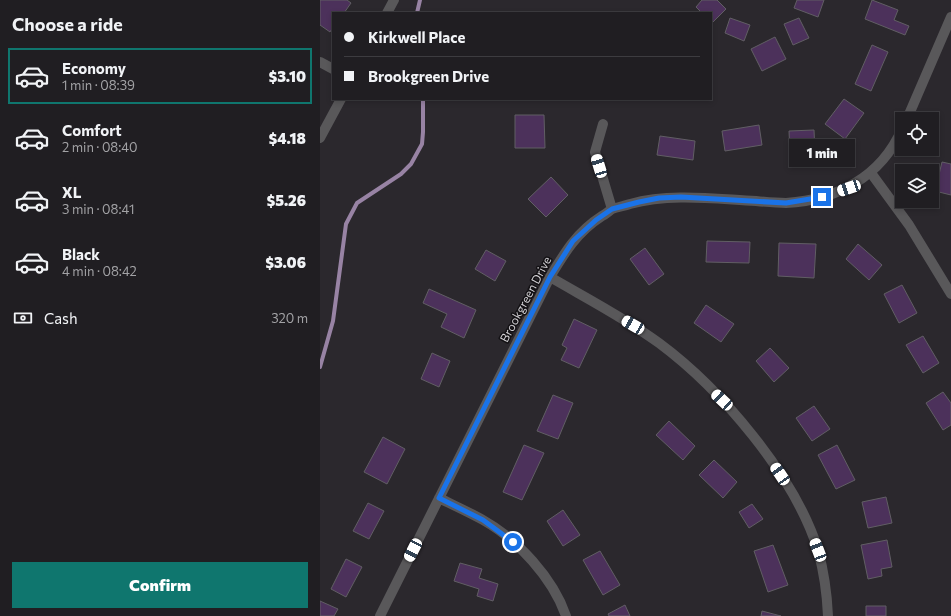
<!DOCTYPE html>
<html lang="en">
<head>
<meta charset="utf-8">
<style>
	:root { --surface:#201e22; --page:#28272a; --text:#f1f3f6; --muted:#a2a2a5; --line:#3d3c40; --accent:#0f766e }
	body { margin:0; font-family:Commissioner,sans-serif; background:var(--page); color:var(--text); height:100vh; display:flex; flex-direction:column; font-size:15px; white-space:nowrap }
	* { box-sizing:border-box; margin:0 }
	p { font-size:13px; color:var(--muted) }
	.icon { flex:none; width:22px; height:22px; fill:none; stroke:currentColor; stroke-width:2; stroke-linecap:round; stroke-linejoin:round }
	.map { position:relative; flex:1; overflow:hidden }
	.panel { display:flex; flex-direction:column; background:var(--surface); width:320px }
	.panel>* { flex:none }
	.hud { position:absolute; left:12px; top:12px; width:380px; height:88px; border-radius:0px; box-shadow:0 2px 6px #0003,0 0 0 1px var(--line); display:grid; align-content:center; height:88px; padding:0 12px; background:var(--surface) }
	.buttons { position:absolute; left:575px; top:112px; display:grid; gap:8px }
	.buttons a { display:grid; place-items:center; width:44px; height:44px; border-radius:0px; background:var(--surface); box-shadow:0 2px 6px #0003,0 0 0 1px var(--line); font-size:20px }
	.end { position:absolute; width:18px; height:18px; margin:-9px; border:5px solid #1a73e8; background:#fff; box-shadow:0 0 0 2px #fff }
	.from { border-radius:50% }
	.bubble { position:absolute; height:28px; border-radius:0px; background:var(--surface); box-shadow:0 2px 6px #0003,0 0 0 1px var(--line); font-size:13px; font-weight:800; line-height:28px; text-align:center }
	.car { position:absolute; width:12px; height:24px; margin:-12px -6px; border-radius:5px; box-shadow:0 0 3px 1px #0007; background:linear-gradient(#fff 24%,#345 0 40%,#fff 0 76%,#345 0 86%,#fff 0) }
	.hud b { display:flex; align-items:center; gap:14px; height:38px; font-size:15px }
	.hud b+b { border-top:1px solid var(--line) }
	.hud i { width:10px; height:10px; background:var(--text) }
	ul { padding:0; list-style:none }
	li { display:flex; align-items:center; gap:12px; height:56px; margin:0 8px 6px; padding:0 4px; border:2px solid transparent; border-radius:0px }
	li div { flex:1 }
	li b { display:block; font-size:15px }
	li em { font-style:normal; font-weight:800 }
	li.current { border-color:var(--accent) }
	li>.icon { width:36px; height:36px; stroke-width:1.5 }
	h2 { padding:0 12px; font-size:18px; line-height:48px }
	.pay { display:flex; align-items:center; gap:10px; height:44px; padding:0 12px; font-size:15px }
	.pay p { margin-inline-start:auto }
	.action { display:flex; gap:8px; margin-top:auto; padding:8px 12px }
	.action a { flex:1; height:46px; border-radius:0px; background:var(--accent); color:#fff; font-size:16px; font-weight:800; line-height:46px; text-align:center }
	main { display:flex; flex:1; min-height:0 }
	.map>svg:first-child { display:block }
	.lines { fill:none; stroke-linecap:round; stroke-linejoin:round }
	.stream { stroke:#9883a4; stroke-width:4 }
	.building { fill:#4c315b; stroke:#615e64 }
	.minor { stroke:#59585a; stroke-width:10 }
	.tertiary { stroke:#59585a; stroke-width:10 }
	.route { stroke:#1a73e8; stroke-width:5 }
	.labels { text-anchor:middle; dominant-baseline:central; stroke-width:3; stroke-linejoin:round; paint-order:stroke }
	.street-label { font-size:12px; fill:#d3d1d5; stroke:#131114 }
</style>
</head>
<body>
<main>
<section class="panel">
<h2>Choose a ride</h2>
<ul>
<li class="current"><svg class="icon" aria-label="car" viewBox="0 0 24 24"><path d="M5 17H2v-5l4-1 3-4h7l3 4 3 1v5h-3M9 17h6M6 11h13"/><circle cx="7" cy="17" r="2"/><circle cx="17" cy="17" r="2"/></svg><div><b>Economy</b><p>1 min · 08:39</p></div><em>$3.10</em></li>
<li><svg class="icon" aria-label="car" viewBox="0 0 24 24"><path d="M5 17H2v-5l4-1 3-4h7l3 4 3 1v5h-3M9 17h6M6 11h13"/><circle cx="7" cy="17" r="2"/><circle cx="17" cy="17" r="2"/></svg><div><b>Comfort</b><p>2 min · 08:40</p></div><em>$4.18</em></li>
<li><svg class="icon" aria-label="car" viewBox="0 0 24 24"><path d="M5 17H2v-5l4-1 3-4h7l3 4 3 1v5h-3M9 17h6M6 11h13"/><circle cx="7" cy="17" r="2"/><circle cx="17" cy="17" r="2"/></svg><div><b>XL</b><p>3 min · 08:41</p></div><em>$5.26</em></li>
<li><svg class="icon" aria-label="car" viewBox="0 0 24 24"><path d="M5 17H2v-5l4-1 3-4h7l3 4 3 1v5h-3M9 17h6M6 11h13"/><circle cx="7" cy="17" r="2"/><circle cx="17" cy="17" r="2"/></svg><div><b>Black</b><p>4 min · 08:42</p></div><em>$3.06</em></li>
</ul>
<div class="pay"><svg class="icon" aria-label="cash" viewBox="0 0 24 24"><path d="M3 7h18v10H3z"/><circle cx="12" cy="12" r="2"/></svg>Cash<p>320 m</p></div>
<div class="action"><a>Confirm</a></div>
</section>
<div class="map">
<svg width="631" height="616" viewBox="0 0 631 616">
	<rect width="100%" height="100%" fill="#2b282d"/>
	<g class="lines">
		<!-- stream -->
		<path class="stream" d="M97 13 100 0
			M0 367 13 321 26 224 37 203 81 174 91 164 102 144 103 132V99"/>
	</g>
	<!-- building -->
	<path class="building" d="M0 0H27L31 3 24 13H13V27L10 32 0 25Z
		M382 0H397L406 9 392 23 391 13H382L376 7Z
		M477 0H504L498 17 474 8Z
		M552 0 578 10 574 20 589 26 585 35 545 19Z
		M410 18 430 25 424 41 405 33Z
		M479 18 489 38 473 45 464 24Z
		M455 37 466 59 442 71 431 49Z
		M552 45 568 52 551 91 535 84Z
		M524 99 544 113 525 139 505 124Z
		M195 115H224L225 148H195Z
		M439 125 442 145 405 151 402 131Z
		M494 130 495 152 470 153 469 131Z
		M340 136 375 141 373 160 337 155Z
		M622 162 631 164V195L615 191Z
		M231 177 248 195 226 217 208 199Z
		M387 241 430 242 429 263 386 262Z
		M459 243 496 244 494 278 458 276Z
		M538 244 562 265 549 280 526 259Z
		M325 248 344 274 329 285 310 259Z
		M166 250 186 261 175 281 155 269Z
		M582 285 597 313 579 323 564 294Z
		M109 289 156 310 144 338 121 327 127 314 103 303Z
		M386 305 414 324 401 342 374 323Z
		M254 319 277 330 259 368 241 360 247 348 242 345Z
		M603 336 619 363 603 373 586 345Z
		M450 348 469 368 454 382 436 361Z
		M112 353 130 361 119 387 101 379Z
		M623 392 631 403V425L623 430 606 403Z
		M233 395 253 403 238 439 217 431Z
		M494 406 510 429 492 441 476 418Z
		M349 421 375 446 363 460 336 435Z
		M63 437 85 449 67 484 44 472Z
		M204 445 224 453 202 500 183 492Z
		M517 445 535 480 516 489 498 455Z
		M394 460 417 482 403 498 379 475Z
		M566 497 572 523 548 528 542 502Z
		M48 503 64 511 49 539 33 531Z
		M432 504 443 519 429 528 419 512Z
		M243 510 260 535 243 546 227 521Z
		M567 540 572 567 561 569 562 576 548 579 541 545Z
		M453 545 468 585 448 592 434 551Z
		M280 551 300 585 283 595 263 560Z
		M26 559 42 567 26 597 11 589Z
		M140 563 162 569 159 578 178 584 173 601 157 596 159 589 134 581Z
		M0 601 18 609 14 616H0Z
		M305 605 310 616H289L288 614Z
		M546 606H566V616H546Z
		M442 611 461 616H441Z"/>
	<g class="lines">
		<!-- minor -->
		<path class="minor" d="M0 62 13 69
			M587 119 631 17
			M283 124 275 152 292 209
			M551 173 589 225 631 294
			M230 277C266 298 305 318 339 343 401 389 475 476 498 550 504 572 507 593 508 616
			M119 498C133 505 149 512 163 520 197 539 233 578 246 616
			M60 616 230 277C245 252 257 232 282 216 286 214 289 211 292 209 298 207 304 206 310 204 351 193 394 199 436 201 446 202 456 203 466 203 517 200 561 177 582 129"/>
		<!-- tertiary -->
		<path class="tertiary" d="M67 13 74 0
			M0 138 21 99"/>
	</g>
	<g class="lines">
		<!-- route -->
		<path class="route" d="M193 542 163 520 119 498 230 277 253 241 276 220 292 209 319 202 339 198 361 197 466 203 502 197"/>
	</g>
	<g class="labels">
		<!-- street labels -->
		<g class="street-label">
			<text transform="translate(205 299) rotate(-62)">Brookgreen Drive</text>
		</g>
	</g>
</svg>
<div class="buttons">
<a><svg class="icon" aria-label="locate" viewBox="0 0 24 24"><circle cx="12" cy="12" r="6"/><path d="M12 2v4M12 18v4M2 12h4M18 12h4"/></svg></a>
<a><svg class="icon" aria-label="layers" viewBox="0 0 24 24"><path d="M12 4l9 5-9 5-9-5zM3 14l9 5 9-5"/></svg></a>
</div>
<i class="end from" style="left:193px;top:542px"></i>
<i class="end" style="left:502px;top:197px"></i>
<div class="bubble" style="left:469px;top:139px;width:66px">1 min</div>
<i class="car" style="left:279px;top:166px;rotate:343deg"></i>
<i class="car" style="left:529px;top:188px;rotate:251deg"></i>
<i class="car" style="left:313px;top:325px;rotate:300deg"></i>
<i class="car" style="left:402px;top:400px;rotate:313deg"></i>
<i class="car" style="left:460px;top:474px;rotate:326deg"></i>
<i class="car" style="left:93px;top:550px;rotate:207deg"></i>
<i class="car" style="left:498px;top:550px;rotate:339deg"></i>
<div class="hud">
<b><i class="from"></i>Kirkwell Place</b>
<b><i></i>Brookgreen Drive</b>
</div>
</div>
</main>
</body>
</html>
